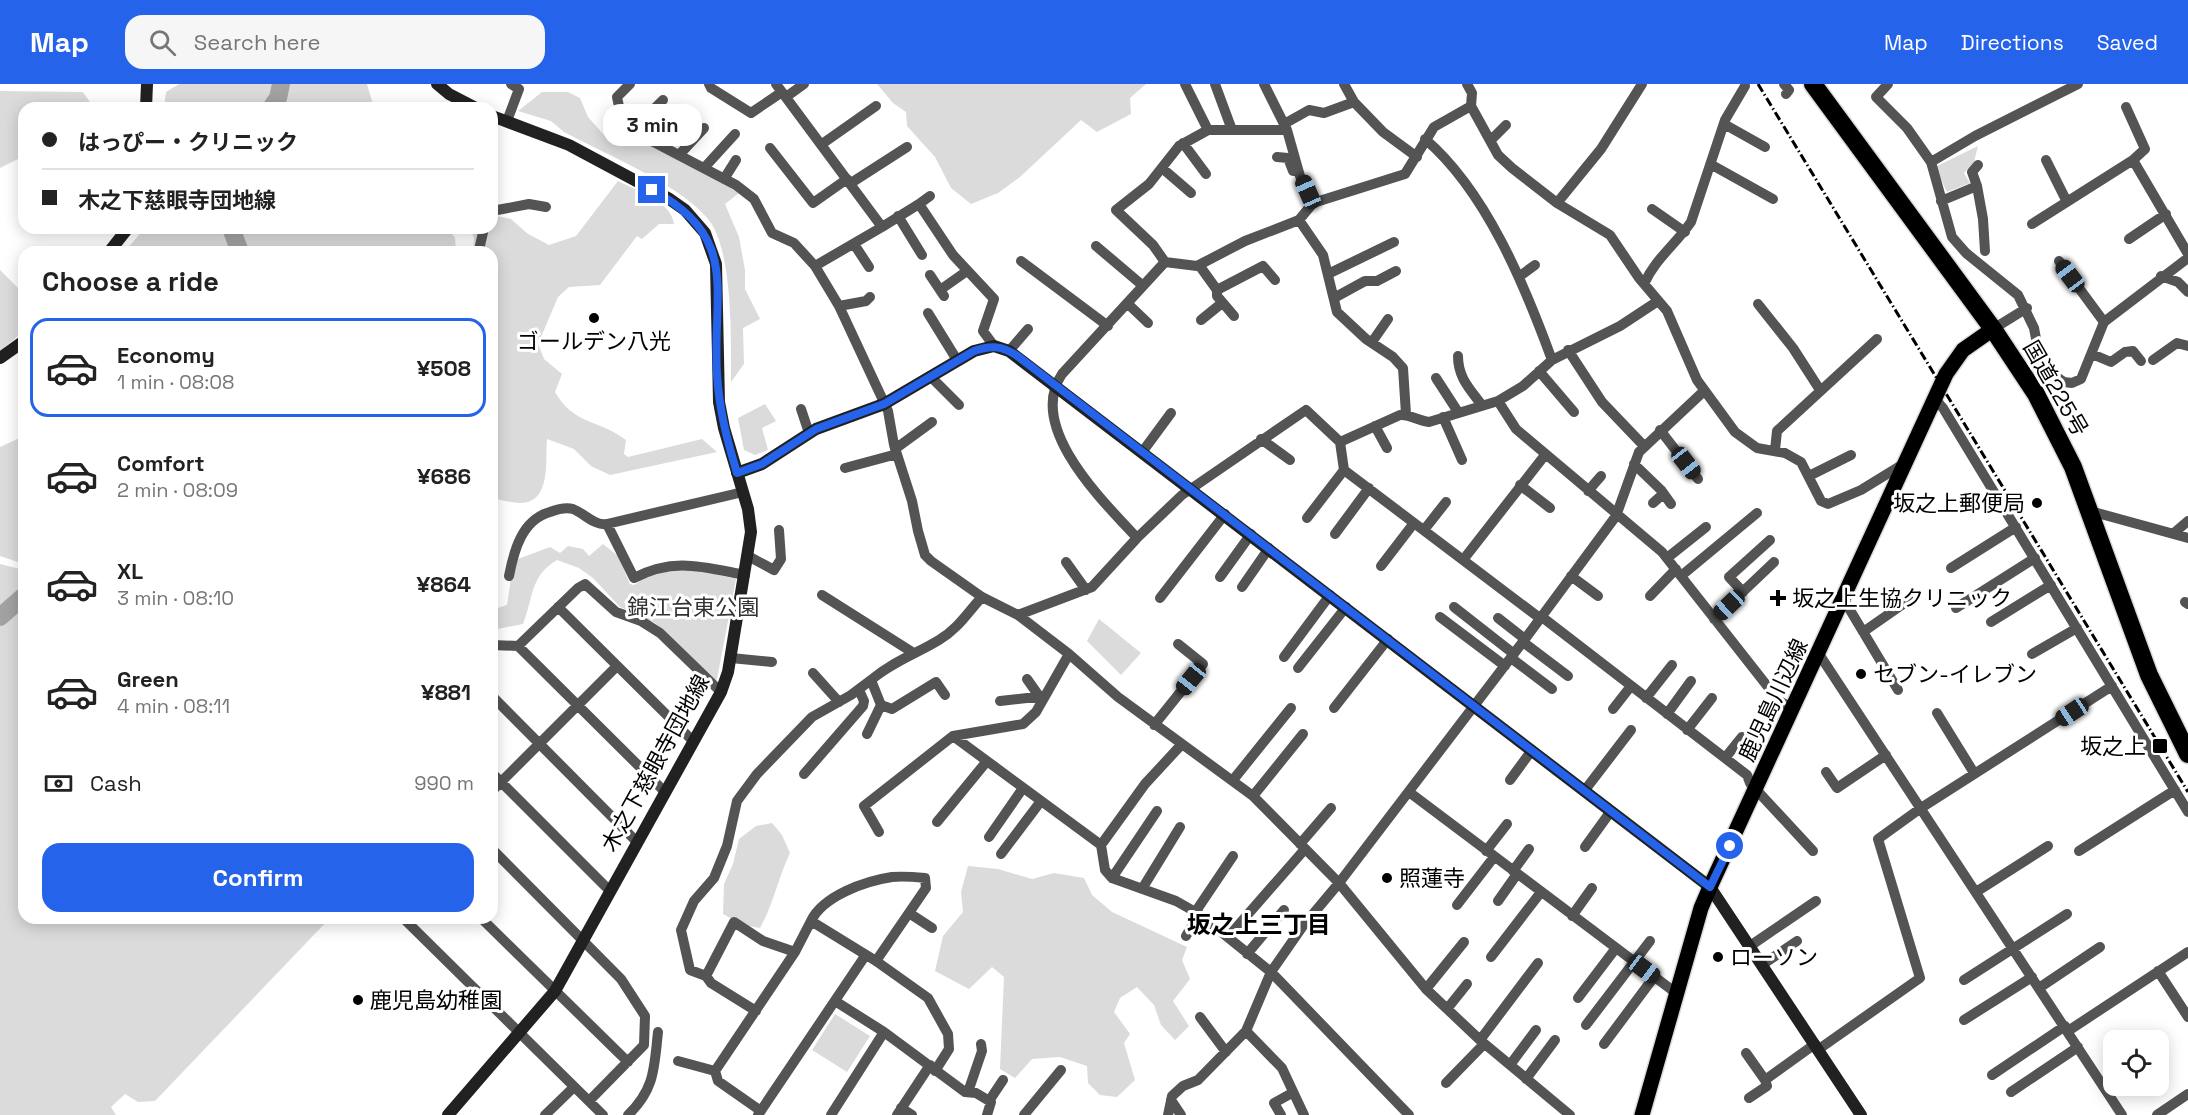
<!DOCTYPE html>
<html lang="en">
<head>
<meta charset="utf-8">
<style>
	:root { --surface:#fff; --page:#f6f6f6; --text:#222; --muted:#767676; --line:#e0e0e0; --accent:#2563eb }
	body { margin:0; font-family:"Space Grotesk","Noto Sans JP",sans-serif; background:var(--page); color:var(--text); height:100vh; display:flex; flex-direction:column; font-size:22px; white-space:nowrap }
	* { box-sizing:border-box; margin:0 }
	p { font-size:20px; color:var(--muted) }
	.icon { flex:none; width:33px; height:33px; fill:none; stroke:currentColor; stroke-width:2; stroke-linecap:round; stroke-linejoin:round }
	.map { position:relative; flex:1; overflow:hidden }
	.side { position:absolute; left:18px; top:162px; width:480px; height:678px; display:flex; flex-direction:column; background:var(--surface); border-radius:18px; box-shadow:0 3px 15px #0003 }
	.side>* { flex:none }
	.top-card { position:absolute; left:18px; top:18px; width:480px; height:132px; border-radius:18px; box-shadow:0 3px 15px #0003; display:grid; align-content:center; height:132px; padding:0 24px; background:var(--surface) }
	.buttons { position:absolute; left:2103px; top:946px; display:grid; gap:12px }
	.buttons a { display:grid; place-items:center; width:66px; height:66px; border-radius:12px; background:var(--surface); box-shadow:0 3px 15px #0003; font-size:30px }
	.end { position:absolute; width:27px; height:27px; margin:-14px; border:8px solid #2563eb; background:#fff; box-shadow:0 0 0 3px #fff }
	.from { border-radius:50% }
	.bubble { position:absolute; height:42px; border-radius:18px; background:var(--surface); box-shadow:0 3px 15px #0003; font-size:20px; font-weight:600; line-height:42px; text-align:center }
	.car { position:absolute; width:18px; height:36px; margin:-18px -9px; border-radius:8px; box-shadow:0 0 4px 2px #0007; background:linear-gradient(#222 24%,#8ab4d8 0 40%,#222 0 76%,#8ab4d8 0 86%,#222 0) }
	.top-card b { display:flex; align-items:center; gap:21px; height:57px; font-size:22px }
	.top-card b+b { border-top:2px solid var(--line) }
	.top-card i { width:15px; height:15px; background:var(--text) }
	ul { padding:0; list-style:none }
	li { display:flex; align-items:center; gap:18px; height:99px; margin:0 12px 9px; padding:0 12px; border:3px solid transparent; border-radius:18px }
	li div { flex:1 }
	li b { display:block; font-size:22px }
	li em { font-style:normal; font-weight:600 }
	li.current { border-color:var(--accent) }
	li>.icon { width:54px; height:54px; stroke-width:1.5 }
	h2 { padding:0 24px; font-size:27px; line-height:72px }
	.pay { display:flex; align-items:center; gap:15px; height:66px; padding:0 24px; font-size:22px }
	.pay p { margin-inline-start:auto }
	.action { display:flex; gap:12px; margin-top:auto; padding:12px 24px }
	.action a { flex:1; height:69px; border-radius:18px; background:var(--accent); color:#fff; font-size:24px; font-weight:600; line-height:69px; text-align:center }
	header { display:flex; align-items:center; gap:36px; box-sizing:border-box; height:84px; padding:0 30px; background:var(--accent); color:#fff }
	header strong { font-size:28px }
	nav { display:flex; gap:33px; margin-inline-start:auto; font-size:21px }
	.search { width:420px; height:54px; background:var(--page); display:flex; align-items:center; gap:15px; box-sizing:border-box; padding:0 21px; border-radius:18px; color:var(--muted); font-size:22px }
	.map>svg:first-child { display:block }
	.green { fill:#dbdbdb }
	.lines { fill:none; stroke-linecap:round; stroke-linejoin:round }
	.river { stroke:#a2a2a2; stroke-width:18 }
	.primary-casing { stroke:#dbdbdb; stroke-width:18 }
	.highway-casing { stroke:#dbdbdb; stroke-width:21 }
	.street { stroke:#545454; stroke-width:10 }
	.secondary { stroke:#212121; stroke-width:12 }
	.primary { stroke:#000; stroke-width:15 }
	.highway { stroke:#000; stroke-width:18 }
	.rail { stroke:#000; stroke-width:3; stroke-dasharray:9 3 1.5 3; stroke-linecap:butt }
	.route { stroke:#2563eb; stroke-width:8 }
	.poi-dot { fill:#000; stroke:#fff; stroke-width:2 }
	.labels { text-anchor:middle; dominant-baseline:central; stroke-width:6; stroke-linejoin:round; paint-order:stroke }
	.poi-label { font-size:22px; fill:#000; stroke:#fff; text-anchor:start }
	.street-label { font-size:22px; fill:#000; stroke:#fff }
	.park-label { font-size:22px; fill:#323232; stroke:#fff }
	.neighbourhood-label { font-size:24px; font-weight:bold; fill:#000; stroke:#fff }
</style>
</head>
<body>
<header>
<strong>Map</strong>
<div class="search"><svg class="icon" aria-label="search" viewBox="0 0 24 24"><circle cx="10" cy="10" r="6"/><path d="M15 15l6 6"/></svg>Search here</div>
<nav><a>Map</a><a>Directions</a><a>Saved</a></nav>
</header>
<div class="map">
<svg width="2188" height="1031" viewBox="0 0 2188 1031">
	<rect width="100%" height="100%" fill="#fff"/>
	<!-- green -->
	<path class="green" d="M179 0H367L374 24H164L166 8Z
		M877 0H1146L1130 14 1131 30 1097 48 1081 36 1020 93 998 109 971 120 951 104 935 73 907 42 906 28 893 19Z
		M0 7 83 8 94 24H24V76L18 75 0 84Z
		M542 8H568L580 14 588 33 613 61 628 39 739 109 725 120 739 153 745 186V205L760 235 743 244 744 280 731 298C731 256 733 173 711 139 688 104 603 69 564 48L551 37 518 27Z
		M1978 62 1974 78 1964 89 1970 99 1947 108 1935 83Z
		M618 97C637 107 671 117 674 140H659L642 155 637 152 600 201 569 203 558 213 538 260 544 275 562 290 555 308C574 341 598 335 626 356L624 370 628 373 702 355 717 368 610 391 591 382 574 365 547 355C545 375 552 418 521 419 512 419 501 416 492 414V168H473L474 154 470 144H492V131L511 135 528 150 549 161 576 152Z
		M141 144H448L455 154 456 168H124L139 151Z
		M0 186 24 210V247L0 267Z
		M765 320 776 337 762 344 768 366 755 371 744 366 738 334Z
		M24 352V480L0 472V363Z
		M603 460 618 472 630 500 634 501 655 488 683 483 736 495 717 595 714 597 655 539 620 523 593 494 579 484 557 476C530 492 534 512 523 540L492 546V526L507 521 511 494 518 475 550 463 560 469 568 462 583 465 589 472Z
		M0 480 24 486V834H330L155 1017 138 1018 125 1010 111 1023 116 1031H0Z
		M1099 535 1141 569 1121 591 1087 557Z
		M772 739 782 751 790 769C778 794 774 819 760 844L743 841 723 830 724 800 733 780 739 755 756 742Z
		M968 782 998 785 1032 795 1054 789 1084 794 1092 811 1112 828 1187 863 1182 876 1190 895 1173 917 1189 942 1175 956 1161 941 1154 921 1137 903 1120 914 1114 928 1130 950 1124 959 1135 996 1117 1013 1100 1011 1088 999 1087 982 1060 973 1032 975 1015 994 1000 985 1004 893 992 883 969 905 935 887 943 852 963 828 961 808Z
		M835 930 870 952 847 988 812 966Z"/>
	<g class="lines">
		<!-- river -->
		<path class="river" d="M271 24 278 14 281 0
			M231 144 240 168
			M0 533 24 512"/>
		<defs>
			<path id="primary" d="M1642 1031 1701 824 1710 803 1946 290 1963 266 1993 245"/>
			<path id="highway" d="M1813 0 1993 245 2036 310 2073 383 2149 591 2188 670"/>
		</defs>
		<!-- primary casing -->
		<use href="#primary" class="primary-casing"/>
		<!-- highway casing -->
		<use href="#highway" class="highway-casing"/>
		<!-- street -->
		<path class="street" d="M630 0 617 13 620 27 648 55 736 101 754 115 772 149 794 159 815 182
			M709 0 711 4 751 29 782 8
			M776 0 882 143 815 182 839 222 888 327 894 361 912 417 918 447 925 471 931 477 982 513 1018 531 1069 570 1118 613 1253 712 1339 799 1426 905 1480 956 1570 1031
			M1185 0 1208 46
			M1215 0 1232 46
			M1264 0 1287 46 1300 92 1313 119
			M1344 0 1354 18
			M1467 0 1472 9 1471 22
			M1784 0 1789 6 1786 10
			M1888 0 1876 13 1907 44 1931 78
			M2078 0 1975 52 1931 78 1952 153 1966 169 2018 211 2034 244 2040 276 2051 289 2064 298 2072 299 2081 295 2104 238 2188 174
			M786 13 804 0
			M2126 23 2145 65 2133 76
			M507 37 519 5 511 0
			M1284 40 1309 26 1324 29 1354 18 1383 48 1417 73
			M1724 40 1765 63
			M636 43 663 16
			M1425 55C1486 107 1525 202 1552 276
			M1491 56 1506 41
			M1183 59 1206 90
			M822 60 876 22
			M770 64 813 119 847 95
			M679 71 704 44
			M1277 73 1288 74 1293 87
			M2046 76 2067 118
			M1712 81 1773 115
			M704 84 735 50
			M1162 84 1191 109
			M724 95 736 76
			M851 99 907 63
			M1977 102 1983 135 1985 167
			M1941 117 1977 102 1972 88 1978 81
			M1557 119 1601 65 1642 0
			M919 120 930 112
			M1652 125 1685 148
			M492 127 529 120 546 123
			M898 132 922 171
			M1299 136 1323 171 1337 228 1366 255 1393 273 1403 284 1406 330
			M2032 140 2133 76 2188 170
			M882 143 919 120 953 171 994 215 983 247 994 262
			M2129 155 2166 130
			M854 160 869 183
			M1096 162 1142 201
			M479 166 484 144
			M1021 177 1108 242
			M2059 177 2104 238
			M1165 178 1153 161 1116 126 1149 100 1179 62 1208 46H1287
			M1199 181 1217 206V212L1234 232
			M1328 190 1394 158
			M930 191 944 212
			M1520 192 1535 181
			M2161 192 2178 198 2188 208
			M1644 200C1655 175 1676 160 1691 138L1725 36 1745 2
			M940 206 967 187
			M1217 206 1263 182 1275 196
			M1334 214 1365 197H1377L1396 187
			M1127 219 1148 239
			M1758 220 1793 264 1820 306
			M839 222 866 217 870 213
			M928 229 957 276
			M1201 236 1222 219
			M1993 245 2027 224
			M1372 258 1388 235
			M1568 266 1602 318 1644 362
			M1009 267 1028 245
			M2092 270 2111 278 2125 268 2133 267 2141 277
			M1458 272C1458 293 1469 304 1481 320
			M2153 276 2177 259 2188 262
			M1539 287 1574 328
			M930 292 959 321
			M1436 294 1458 328
			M1935 315 1943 324 2188 728
			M1498 317 1516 345 1662 468 1779 617 1794 625
			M801 325 809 349
			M1443 333 1462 376
			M1375 342 1387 364
			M1660 346 1698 395
			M1261 355 1290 376
			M1340 358 1344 386 1463 476
			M895 365 932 338
			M1775 366 1777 347 1877 255
			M1143 367 1171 329
			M1634 380 1661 406 1671 420
			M845 384 897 370
			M1809 392 1851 371
			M1520 401 1550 424
			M1588 407 1601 392
			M1653 419 1662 411
			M2090 427 2188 454
			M1307 434 1344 386
			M607 440 634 494C674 473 703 483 745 491
			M1424 446 1446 418
			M2174 449 2188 437
			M1335 450 1369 404
			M1137 454C1103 417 1026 343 1062 290L1165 178 1197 182 1245 157 1299 136 1313 119 1405 90 1434 43 1471 22 1498 71 1512 84 1557 119 1610 151 1639 194 1667 227 1697 296 1735 348 1757 364 1785 369 1801 378 1821 417 1828 420 1861 406 1905 379
			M748 472 774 486 781 475 779 446
			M1667 474 1706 443
			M1066 478 1086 506
			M1381 482 1414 439
			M1951 484 2016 443
			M509 492C514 466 522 436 550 428 558 425 566 423 573 425 585 430 595 442 607 440L743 408
			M1571 492 1598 512
			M1681 492 1757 429
			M1220 493 1251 450
			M1242 503 1269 464
			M1743 508 1729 493 1770 456
			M822 511 912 568
			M1650 512 1676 485
			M1160 514 1225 430
			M1844 516 1898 606
			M2185 518 2188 520
			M558 523 693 657
			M1454 523 1514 570
			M1956 524 2035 474
			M1018 531 1092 503 1137 454 1182 411 1306 326 1340 358 1400 331C1410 330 1418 337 1429 338L1498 317 1523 302 1552 276 1620 242 1658 217
			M1440 533 1505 582
			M1542 533 1747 691 1750 699 1813 767
			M1498 534 1525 555
			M1541 535 1463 476 1545 371
			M1714 535 1774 478
			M1991 538 2051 501
			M1863 548 1909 516
			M1523 558 1568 592
			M492 561 518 562 578 504 585 500 616 528 641 537 660 549 721 608
			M518 562 665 708
			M1819 570 2122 1031
			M2032 570 2077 544
			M1284 573 1330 511
			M731 574 772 578
			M1511 574 1552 605
			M1298 584 1346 523
			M813 589 839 618
			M1027 595 1039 612
			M945 611 936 598 892 625 881 621 871 596C892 578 916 570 939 556 958 545 968 528 982 513
			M492 612 636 757
			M1646 614 1672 581
			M1000 617 1045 612
			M1334 624 1388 555
			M1613 625 1631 602
			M1937 629 1974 689
			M1667 630 1691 597
			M1154 641 1203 580 1178 560
			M1687 646 1712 614
			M867 650 881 621
			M953 652 1101 761 1105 786 1112 794 1176 817 1199 830 1271 888 1409 1031
			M1725 674 1742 653
			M1826 688 1837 704 1886 671
			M492 689 610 807
			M804 690 863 622 864 617 859 606
			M1233 696 1291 624
			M1510 696 1532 666
			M1585 706 1631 646
			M492 707 617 582
			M1409 708 1676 909
			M1253 712 1303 650
			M937 738 987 677
			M879 748 864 722 953 652 1023 640 1036 628 1069 570
			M989 753 1023 704
			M1300 760 1331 724
			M1101 761 1145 700 1182 660
			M1585 763 1611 727
			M492 765 621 895 645 932 644 961 589 1017
			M1486 767 1507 740
			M2079 767 2175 706
			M1001 770 1041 717
			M1513 787 1529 765
			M1112 794 1157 727
			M1142 805 1180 743
			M1976 808 2048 762
			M1498 817 1517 790
			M1457 821 1494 773
			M1196 827 1233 772
			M909 829 932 844
			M1572 832 1592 804
			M403 834 603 1031
			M481 834 628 978
			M811 837C823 812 865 797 892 793 903 792 915 793 925 794L926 804 876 877
			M1186 852 1199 830
			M1228 853 1305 765
			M1750 862 1816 817
			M1247 870 1284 826
			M1491 873 1541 808
			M1762 881 1797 857
			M2158 887 2188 933
			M706 892 734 838 763 857 795 868
			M1964 896 2067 830
			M2039 904 2100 863
			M1426 905 1464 858
			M1578 914 1616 864
			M835 917 884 948 965 1008 976 1009 991 1018 987 1031
			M1447 925 1467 900
			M756 927 711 899 706 892 690 886 681 846 694 817 714 794 727 762 737 717 757 690 812 633 851 611 871 596
			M1200 933 1226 968
			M1964 936 2032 893
			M1586 941 1650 857
			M1246 947 1282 984 1304 1031
			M2068 947 2188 868
			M1480 956 1538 879
			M1604 960 1654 893
			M1819 965 1920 894 1878 755 1921 724 2112 602
			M1746 969 1765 996
			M678 977 715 987
			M1510 981 1536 946
			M1992 991 2065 942
			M1526 995 1555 956
			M1446 999 1484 960
			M968 1008 982 967 981 960
			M2011 1008 2078 963
			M1749 1014 1767 1002 1765 996 1815 960
			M1171 1016 1181 1031
			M989 1017 1003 996
			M901 1024 912 1031
			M761 1027 718 997 715 987 795 868 811 837 876 877 928 914 948 950 949 965 935 987
			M545 1031 574 1003
			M628 1031C655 1005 654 984 658 948
			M758 1031 865 872
			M831 1031 884 948
			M897 1031 930 981
			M1024 1031 1061 986
			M1168 1031 1172 1012 1183 1002 1198 996 1246 947 1271 888 1303 842 1339 799 1525 555 1616 432 1639 368 1704 307
			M1281 1031 1274 1019 1292 1009
			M2157 1031 2188 1010"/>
		<!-- secondary -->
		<path class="secondary" d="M437 0 449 10 476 24
			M146 24 147 0
			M109 168 128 144
			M0 274 24 257
			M737 389 762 380 816 345 884 320 974 267 994 262 1009 267 1710 803 1861 1031
			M448 1031 555 907 721 608 728 588 751 448 748 425 724 344 719 318 716 180 705 149 685 126 668 114 569 61 492 32"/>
		<!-- primary -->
		<use href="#primary" class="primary"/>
		<!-- highway -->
		<use href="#highway" class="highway"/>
		<!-- rail -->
		<path class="rail" d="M1758 0 2188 708"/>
	</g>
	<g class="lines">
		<!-- route -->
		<path class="route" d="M652 106C741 153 712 208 717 290 719 325 727 356 737 389L762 380 816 345 884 320 974 267C991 261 1002 262 1016 271L1710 803 1730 762"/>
	</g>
	<!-- markers -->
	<g class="poi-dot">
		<circle cx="594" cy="234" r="6"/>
		<circle cx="2037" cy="419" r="6"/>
		<path d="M1775 505h6v6h6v6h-6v6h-6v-6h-6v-6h6z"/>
		<circle cx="1861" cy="590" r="6"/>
		<rect x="2152" y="654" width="16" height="16" rx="3"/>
		<circle cx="1387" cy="794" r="6"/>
		<circle cx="1718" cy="873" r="6"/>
		<circle cx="358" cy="916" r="6"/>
	</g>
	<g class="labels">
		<!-- poi labels -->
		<g class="poi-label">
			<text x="594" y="257" text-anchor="middle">ゴールデン八光</text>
			<text x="2025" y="419" text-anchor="end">坂之上郵便局</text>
			<text x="1792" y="514">坂之上生協クリニック</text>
			<text x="1873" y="590">セブン-イレブン</text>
			<text x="2146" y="662" text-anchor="end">坂之上</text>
			<text x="1399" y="794">照蓮寺</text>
			<text x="1730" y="873">ローソン</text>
			<text x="370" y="916">鹿児島幼稚園</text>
		</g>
		<!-- street labels -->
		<g class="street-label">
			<text transform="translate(2056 304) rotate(60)">国道225号</text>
			<text transform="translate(1773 616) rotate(-65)">鹿児島川辺線</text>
			<text transform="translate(655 679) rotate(-61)">木之下慈眼寺団地線</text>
		</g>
		<!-- park labels -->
		<g class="park-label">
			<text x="693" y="523">錦江台東公園</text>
		</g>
		<!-- neighbourhood labels -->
		<g class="neighbourhood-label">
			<text x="1259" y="840">坂之上三丁目</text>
		</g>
	</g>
</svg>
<div class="buttons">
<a><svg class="icon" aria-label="locate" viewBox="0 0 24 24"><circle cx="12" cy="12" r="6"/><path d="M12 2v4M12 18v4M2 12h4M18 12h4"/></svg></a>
</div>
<i class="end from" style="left:1730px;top:762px"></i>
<i class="end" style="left:652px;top:106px"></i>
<div class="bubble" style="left:603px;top:20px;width:99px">3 min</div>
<i class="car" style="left:1308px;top:108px;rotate:336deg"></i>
<i class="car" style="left:2070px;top:192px;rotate:323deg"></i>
<i class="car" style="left:1686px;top:379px;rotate:142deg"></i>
<i class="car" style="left:1729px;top:521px;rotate:227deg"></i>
<i class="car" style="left:1191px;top:595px;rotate:219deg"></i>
<i class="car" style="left:2072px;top:628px;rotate:237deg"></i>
<i class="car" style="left:1644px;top:885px;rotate:127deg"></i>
<div class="top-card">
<b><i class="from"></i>はっぴー・クリニック</b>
<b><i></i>木之下慈眼寺団地線</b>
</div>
<section class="side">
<h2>Choose a ride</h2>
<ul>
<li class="current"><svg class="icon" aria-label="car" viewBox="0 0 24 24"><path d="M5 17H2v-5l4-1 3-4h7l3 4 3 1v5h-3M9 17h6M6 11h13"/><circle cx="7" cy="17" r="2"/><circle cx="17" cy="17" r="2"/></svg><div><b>Economy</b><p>1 min · 08:08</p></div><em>¥508</em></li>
<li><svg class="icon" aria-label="car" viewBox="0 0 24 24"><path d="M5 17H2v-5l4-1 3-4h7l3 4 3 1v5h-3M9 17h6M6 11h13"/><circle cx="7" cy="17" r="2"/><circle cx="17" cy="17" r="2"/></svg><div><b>Comfort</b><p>2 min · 08:09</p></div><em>¥686</em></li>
<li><svg class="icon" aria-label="car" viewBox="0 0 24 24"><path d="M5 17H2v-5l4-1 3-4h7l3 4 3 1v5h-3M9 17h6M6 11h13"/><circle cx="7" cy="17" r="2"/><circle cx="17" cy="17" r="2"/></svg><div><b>XL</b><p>3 min · 08:10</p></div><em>¥864</em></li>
<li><svg class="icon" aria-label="car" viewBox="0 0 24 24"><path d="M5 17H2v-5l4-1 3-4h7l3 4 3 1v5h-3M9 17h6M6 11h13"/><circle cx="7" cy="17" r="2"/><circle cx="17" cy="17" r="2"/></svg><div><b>Green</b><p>4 min · 08:11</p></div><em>¥881</em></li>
</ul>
<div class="pay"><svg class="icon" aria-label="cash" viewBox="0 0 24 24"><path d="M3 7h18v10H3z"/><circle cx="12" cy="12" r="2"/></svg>Cash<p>990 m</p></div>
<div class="action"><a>Confirm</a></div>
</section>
</div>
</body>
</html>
